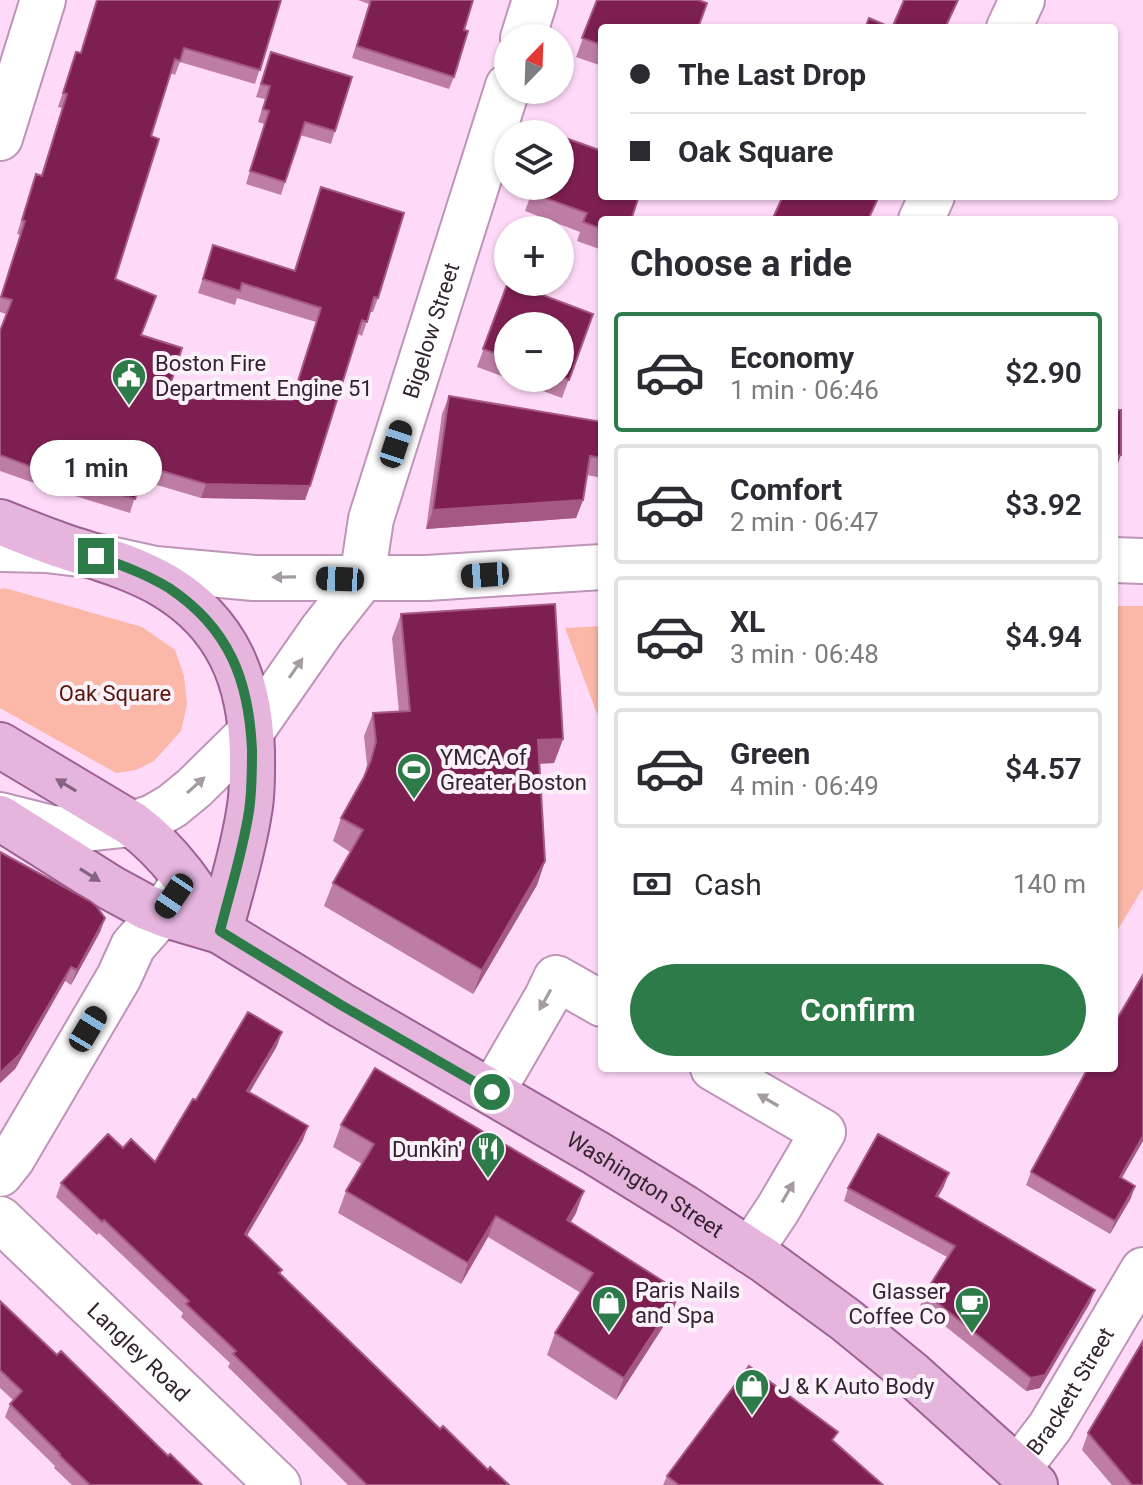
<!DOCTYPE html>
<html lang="en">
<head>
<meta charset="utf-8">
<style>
	:root { --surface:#fff; --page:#f2f2f3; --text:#2b2b33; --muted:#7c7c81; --line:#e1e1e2; --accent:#2e7b4a }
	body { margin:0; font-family:Roboto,sans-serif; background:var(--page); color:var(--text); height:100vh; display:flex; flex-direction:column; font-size:30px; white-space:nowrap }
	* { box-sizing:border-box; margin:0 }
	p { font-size:26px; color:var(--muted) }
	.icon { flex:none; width:44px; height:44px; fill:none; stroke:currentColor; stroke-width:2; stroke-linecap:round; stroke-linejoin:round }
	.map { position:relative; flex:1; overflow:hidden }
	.side { position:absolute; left:598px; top:216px; width:520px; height:856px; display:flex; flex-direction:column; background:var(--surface); border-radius:8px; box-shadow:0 2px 6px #0004 }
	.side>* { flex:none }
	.guide { position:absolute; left:598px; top:24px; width:520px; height:176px; border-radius:8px; box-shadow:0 2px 6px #0004; display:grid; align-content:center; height:176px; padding:0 32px; background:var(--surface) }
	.needle { width:52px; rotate:23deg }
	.fabs { position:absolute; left:494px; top:24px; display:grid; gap:16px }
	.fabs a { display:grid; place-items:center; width:80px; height:80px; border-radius:50%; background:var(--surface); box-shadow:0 2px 6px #0004; font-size:40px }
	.end { position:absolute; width:36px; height:36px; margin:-18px; border:10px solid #2e7b4a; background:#fff; box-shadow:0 0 0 4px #fff }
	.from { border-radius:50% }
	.bubble { position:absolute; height:56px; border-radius:28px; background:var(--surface); box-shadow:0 2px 6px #0004; font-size:26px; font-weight:600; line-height:56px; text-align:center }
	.car { position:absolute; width:24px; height:48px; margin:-24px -12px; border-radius:10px; box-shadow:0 0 6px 2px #0007; background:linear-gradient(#222 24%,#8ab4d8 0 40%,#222 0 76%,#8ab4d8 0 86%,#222 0) }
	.guide b { display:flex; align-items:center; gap:28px; height:76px; font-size:30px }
	.guide b+b { border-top:2px solid var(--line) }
	.guide i { width:20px; height:20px; background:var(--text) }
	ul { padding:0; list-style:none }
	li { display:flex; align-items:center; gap:24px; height:120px; margin:0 16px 12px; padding:0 16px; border:4px solid var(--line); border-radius:8px }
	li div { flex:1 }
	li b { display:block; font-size:30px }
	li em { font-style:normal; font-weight:600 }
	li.active { border-color:var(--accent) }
	li>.icon { width:72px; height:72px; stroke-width:1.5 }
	h2 { padding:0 32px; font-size:36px; line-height:96px }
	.pay { display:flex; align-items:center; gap:20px; height:88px; padding:0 32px; font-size:30px }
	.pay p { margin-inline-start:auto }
	.action { display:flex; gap:16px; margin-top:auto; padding:16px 32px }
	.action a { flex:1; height:92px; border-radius:48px; background:var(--accent); color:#fff; font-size:32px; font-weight:600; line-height:92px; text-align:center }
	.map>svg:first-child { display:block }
	.green { fill:#fbb7a8 }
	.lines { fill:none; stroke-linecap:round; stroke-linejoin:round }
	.minor-casing { stroke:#be94b7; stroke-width:48 }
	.major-casing { stroke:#9c6193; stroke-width:48 }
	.minor { stroke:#fff; stroke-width:44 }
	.major { stroke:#e5b5de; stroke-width:44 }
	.wall { fill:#be7da4; fill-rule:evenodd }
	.shaded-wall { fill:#a45883 }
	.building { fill:#7d2051; stroke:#a45883; stroke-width:2 }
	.oneway { fill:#a49ca2 }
	.oneway2 { fill:#84657f }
	.route { stroke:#2e7b4a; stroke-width:10 }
	.labels { text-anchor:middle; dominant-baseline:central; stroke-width:8; stroke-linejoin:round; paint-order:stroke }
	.street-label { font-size:22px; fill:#342331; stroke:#fbf1f9 }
	.poi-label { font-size:22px; fill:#342331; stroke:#fbf1f9; text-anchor:start }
	.park-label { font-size:22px; fill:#571408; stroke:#fbf1f9 }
</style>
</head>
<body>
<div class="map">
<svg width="1143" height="1485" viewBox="0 0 1143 1485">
	<rect width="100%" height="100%" fill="#ffdaf8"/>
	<!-- green -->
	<path class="green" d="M5 588 142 627 175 650 184 676 187 704 181 731 154 761 136 770 116 773 0 708V589Z
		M1114 606H1143V888L1114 936Z
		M602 626V727L565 628Z"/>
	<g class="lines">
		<defs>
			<g id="minor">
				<path d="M1009 28 1022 0"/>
				<path d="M523 38 535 0"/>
				<path d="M0 138 43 0"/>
				<path d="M921 220 932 196"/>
				<path d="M0 549 46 550 96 556 155 569 254 578H427L602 567"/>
				<path d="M1114 560 1143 561"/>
				<path id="s1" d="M0 815 52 828 76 830 132 824 153 817 172 806 194 788 251 732 322 630 362 579 371 519 508 86"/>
				<path d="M713 1068 823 1132 778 1209 750 1251"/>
				<path d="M492 1092 547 997 556 978 602 1004"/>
				<path d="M0 1174 12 1159 119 977 133 946 162 913 183 883"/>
				<path id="s2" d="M0 1219 278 1485"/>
				<path id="s3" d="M1018 1469 1050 1427 1143 1270"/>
			</g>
			<g id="major">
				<path d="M0 522C21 530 42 539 63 546 98 558 133 567 165 586 228 624 250 681 252 751 252 771 253 792 249 812 243 852 230 892 220 931"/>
				<path d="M0 745 132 824C171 853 195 890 220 931"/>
				<path id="s4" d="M0 818 111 888 146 907 169 916 220 931 341 1005 596 1153 685 1208 764 1260 846 1320 912 1374 1035 1485"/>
			</g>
		</defs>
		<!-- minor casing -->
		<use href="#minor" class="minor-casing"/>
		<!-- major casing -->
		<use href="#major" class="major-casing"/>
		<!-- minor -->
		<use href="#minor" class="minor"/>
		<!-- major -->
		<use href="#major" class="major"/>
	</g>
	<!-- wall -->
	<path class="wall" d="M97 0H281L255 84 180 62 175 75 170 73 151 136 115 279 141 335 166 398 292 400 316 322 237 298 235 305 198 293 213 245 294 271 321 187 378 298 373 312H370L362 336 358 334 305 500 201 498 140 480 130 513 40 485 0 471V331L6 314 0 312V299L20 235 17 234 31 188 36 174 41 176 62 108 58 107 76 52 80 53Z
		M358 0H473L464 30 454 77 449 89 352 58 369 4Z
		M597 0 602 28V66L576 57Z
		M271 52 335 131 331 144 300 135 281 195 246 184 264 124 258 122 265 99 256 97Z
		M534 186 602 220V250L577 241 580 232 525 211Z
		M508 282 593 314 562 398 477 367ZM508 326H560V378H508Z
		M449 396 602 422V478L587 475 583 500 576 518 426 529 442 414Z
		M401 614 563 739 554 763 539 764 545 861 537 885 473 994 324 906 333 883 350 852 333 841 341 818 364 778 367 765 364 736 373 713 399 712 392 638Z
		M0 852 105 918 100 932 71 985 65 981 15 1069 0 1083Z
		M277 1046 249 1093 303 1140 247 1236 281 1274 440 1429 488 1470 509 1485H348L228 1367 230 1363 181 1317 183 1313 99 1233 97 1235 56 1197 61 1183 123 1148 155 1162 196 1100Z
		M1086 1068H1114L1122 1178 1131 1198 1110 1234 1026 1185 1031 1172 1082 1080Z
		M341 1125 576 1213 571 1222 680 1292 672 1313 616 1400 547 1355 555 1333 581 1293 488 1237 461 1284 338 1213 346 1191 362 1164 333 1147Z
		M944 1186 938 1197 1090 1303 1040 1388 1026 1391 920 1306 925 1293 947 1257 844 1201 848 1188Z
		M0 1301 57 1355 168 1456 202 1485H72L54 1468 55 1466 5 1417 10 1404 13 1400 0 1388Z
		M1088 1433 1143 1485H1112L1082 1450Z
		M835 1442 883 1485H663L667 1476Z"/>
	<!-- shaded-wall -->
	<path class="shaded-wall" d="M1114 455H1121L1114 475Z
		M206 484 310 486 305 500 201 498Z
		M583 500 576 518 426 529 433 510Z
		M563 739 554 763 529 764 538 740Z
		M545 861 537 885 473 994 482 970Z
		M105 918 100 932 71 985 77 970Z
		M71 967 65 981 15 1069 0 1083V1073Z
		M282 1032 277 1046 242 1105 247 1091Z
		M308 1126 303 1140 240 1247 245 1234Z
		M1143 1136V1141L1115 1190 1120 1177Z
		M949 1173 944 1186 931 1209 936 1196Z
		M1135 1186 1131 1198 1110 1234 1115 1221Z
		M584 1191 576 1213 559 1241 567 1220Z
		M496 1216 488 1237 461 1284 468 1263Z
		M1095 1290 1090 1303 1040 1388 1026 1391 1031 1378Z
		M680 1292 672 1313 616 1400 624 1378Z"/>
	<!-- building -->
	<path class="building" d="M97 0H281L260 70 184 48 180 61 175 59 151 136 159 139 115 279 156 296 141 335 182 348 166 398 292 400 321 308 242 283 240 291 203 279 213 245 295 271 321 187 404 213 378 298 374 297 367 322 362 320 310 486 206 484 145 466 135 499 45 472 0 455V331L12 300 1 297 25 221 22 220 36 174 42 176 67 94 63 93 76 52 81 53Z
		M371 0H473L464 30 468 31 454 77 357 46Z
		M597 0H698L707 3 698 28H602V45L582 38Z
		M904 0H958L945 28H892Z
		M869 18 892 28H865Z
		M271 52 352 77 335 131 305 122 285 182 250 171 269 111 263 109 270 86 261 84Z
		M560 136 602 151V196H639L631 220H602V229L583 222 587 213 531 193 534 186H560Z
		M783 196H879L868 220H772Z
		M508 282 593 314 569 380 560 376V326H508V358L483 349Z
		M449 396 602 422V458L590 456 583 500 433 510Z
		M1114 410H1121V455H1114Z
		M555 604 563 739 538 740 545 861 482 970 333 883 363 830 341 818 364 777 371 760 376 742 373 713 410 711 401 614Z
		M0 852 90 901 96 906 105 918 77 970 71 967 20 1054 0 1073Z
		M1143 975V1136L1120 1177 1135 1186 1115 1221 1031 1172 1088 1068H1114V1024Z
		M248 1012 282 1032 247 1091 308 1126 245 1234 282 1270 279 1273 440 1429 443 1426 488 1470 490 1467 509 1485H367L233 1354 236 1351 186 1304 189 1301 104 1220 102 1222 61 1183 108 1134 123 1148 131 1139 155 1162 193 1099 196 1100Z
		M375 1068 584 1191 567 1220 680 1292 624 1378 555 1333 593 1273 496 1216 468 1263 346 1191 374 1144 341 1125Z
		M878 1134 949 1173 936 1196 1095 1290 1045 1375 1031 1378 925 1293 955 1246 848 1188Z
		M0 1301 57 1355 61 1351 168 1456 170 1454 202 1485H90L59 1455 60 1454 10 1404 22 1391 0 1370Z
		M1143 1341V1485H1132L1088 1433Z
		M749 1366 838 1432 832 1440 883 1485H679L667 1476Z"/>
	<!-- one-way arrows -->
	<defs><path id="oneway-solid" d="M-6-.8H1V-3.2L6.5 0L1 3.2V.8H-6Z" transform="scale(2)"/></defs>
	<g class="oneway">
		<use href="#oneway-solid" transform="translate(284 577) rotate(179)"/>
		<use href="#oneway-solid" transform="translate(296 668) rotate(-55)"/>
		<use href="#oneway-solid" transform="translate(196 785) rotate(-42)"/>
		<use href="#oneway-solid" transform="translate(545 1000) rotate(119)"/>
		<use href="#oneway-solid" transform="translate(768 1100) rotate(-150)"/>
		<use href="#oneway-solid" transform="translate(788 1192) rotate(-60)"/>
	</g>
	<g class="oneway2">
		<use href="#oneway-solid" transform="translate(66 785) rotate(-149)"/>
		<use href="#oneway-solid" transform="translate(90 875) rotate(32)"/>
	</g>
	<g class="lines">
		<!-- route -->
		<path class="route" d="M96 556C121 565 146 574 169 588 229 628 249 680 252 750 252 770 252 791 249 811 243 851 230 891 220 931L341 1005 492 1092"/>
	</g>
	<!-- icons -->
	<defs>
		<symbol id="civic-pin" viewBox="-11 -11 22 30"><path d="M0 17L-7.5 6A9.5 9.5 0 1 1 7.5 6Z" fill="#2e7b4a" stroke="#fbf1f9"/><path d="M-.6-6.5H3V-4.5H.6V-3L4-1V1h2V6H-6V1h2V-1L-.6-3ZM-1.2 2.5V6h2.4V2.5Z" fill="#fff"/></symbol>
		<symbol id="stadium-pin" viewBox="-11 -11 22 30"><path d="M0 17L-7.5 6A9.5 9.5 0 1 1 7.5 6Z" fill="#2e7b4a" stroke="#fbf1f9"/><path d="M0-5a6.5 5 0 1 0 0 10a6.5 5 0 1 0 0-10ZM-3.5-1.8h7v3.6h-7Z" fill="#fff"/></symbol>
		<symbol id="restaurant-pin" viewBox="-11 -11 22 30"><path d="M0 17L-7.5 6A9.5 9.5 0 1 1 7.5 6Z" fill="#2e7b4a" stroke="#fbf1f9"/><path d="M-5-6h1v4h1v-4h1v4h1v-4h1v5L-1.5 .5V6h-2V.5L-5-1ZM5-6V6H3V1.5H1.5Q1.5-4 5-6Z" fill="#fff"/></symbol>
		<symbol id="shop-pin" viewBox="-11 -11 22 30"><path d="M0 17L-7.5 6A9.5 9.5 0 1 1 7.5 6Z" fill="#2e7b4a" stroke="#fbf1f9"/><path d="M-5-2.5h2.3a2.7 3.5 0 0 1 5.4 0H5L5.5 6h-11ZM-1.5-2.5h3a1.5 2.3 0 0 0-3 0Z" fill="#fff"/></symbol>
		<symbol id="cafe-pin" viewBox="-11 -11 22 30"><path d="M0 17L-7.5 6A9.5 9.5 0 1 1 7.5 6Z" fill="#2e7b4a" stroke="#fbf1f9"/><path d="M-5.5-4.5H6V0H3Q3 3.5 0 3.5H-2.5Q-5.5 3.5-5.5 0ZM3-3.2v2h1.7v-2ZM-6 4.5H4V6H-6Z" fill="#fff"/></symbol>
	</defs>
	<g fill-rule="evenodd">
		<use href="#civic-pin" x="109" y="356" width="40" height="54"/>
		<use href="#stadium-pin" x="394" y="750" width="40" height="54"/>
		<use href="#restaurant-pin" x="468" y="1129" width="40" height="54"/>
		<use href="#shop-pin" x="589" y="1283" width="40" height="54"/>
		<use href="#cafe-pin" x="952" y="1284" width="40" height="54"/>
		<use href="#shop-pin" x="732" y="1366" width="40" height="54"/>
	</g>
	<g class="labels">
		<!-- street labels -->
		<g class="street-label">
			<text stroke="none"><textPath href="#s1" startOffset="734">Bigelow Street</textPath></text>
			<text stroke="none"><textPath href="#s4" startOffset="744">Washington Street</textPath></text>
			<text stroke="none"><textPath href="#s2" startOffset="192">Langley Road</textPath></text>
			<text stroke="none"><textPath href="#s3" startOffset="94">Brackett Street</textPath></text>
		</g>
		<!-- poi labels -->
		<g class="poi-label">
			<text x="155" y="363">Boston Fire<tspan x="155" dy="25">Department Engine 51</tspan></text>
			<text x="440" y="757">YMCA of<tspan x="440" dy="25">Greater Boston</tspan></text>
			<text x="462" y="1149" text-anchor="end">Dunkin'</text>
			<text x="635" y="1290">Paris Nails<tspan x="635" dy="25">and Spa</tspan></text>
			<text x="946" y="1291" text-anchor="end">Glasser<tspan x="946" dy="25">Coffee Co</tspan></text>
			<text x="778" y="1386">J &amp; K Auto Body</text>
		</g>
		<!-- park labels -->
		<g class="park-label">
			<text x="115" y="693">Oak Square</text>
		</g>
	</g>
</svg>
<div class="fabs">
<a><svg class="needle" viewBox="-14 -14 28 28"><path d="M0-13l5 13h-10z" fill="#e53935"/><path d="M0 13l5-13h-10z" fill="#7c7c81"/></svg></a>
<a><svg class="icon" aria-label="layers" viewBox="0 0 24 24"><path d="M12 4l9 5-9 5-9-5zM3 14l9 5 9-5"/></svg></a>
<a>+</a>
<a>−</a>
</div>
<i class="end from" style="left:492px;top:1092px"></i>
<i class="end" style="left:96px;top:556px"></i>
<div class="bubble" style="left:30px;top:440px;width:132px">1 min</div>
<i class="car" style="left:396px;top:444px;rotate:18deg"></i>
<i class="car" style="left:485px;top:575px;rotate:266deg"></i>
<i class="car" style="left:340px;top:579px;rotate:272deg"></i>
<i class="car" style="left:174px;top:896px;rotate:214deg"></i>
<i class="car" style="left:88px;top:1029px;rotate:31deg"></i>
<div class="guide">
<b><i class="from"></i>The Last Drop</b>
<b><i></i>Oak Square</b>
</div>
<section class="side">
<h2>Choose a ride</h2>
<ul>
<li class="active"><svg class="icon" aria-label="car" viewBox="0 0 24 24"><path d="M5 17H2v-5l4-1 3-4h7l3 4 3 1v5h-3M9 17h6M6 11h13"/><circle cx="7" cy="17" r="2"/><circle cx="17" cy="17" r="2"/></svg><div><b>Economy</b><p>1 min · 06:46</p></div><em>$2.90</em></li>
<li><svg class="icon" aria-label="car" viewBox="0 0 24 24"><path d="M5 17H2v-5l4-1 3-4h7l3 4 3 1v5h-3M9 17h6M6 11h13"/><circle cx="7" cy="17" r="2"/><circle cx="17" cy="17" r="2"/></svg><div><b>Comfort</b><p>2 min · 06:47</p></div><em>$3.92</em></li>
<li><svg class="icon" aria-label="car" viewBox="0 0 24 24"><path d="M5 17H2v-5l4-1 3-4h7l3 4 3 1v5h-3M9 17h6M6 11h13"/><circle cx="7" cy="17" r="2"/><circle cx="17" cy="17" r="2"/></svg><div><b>XL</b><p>3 min · 06:48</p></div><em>$4.94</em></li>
<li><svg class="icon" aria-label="car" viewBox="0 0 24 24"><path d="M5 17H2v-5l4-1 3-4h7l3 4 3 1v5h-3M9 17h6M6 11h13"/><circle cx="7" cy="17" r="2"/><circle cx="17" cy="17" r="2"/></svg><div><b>Green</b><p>4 min · 06:49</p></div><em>$4.57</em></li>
</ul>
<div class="pay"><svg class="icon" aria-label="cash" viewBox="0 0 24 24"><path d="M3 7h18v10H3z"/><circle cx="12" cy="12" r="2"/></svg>Cash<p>140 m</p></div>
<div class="action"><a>Confirm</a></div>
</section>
</div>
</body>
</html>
